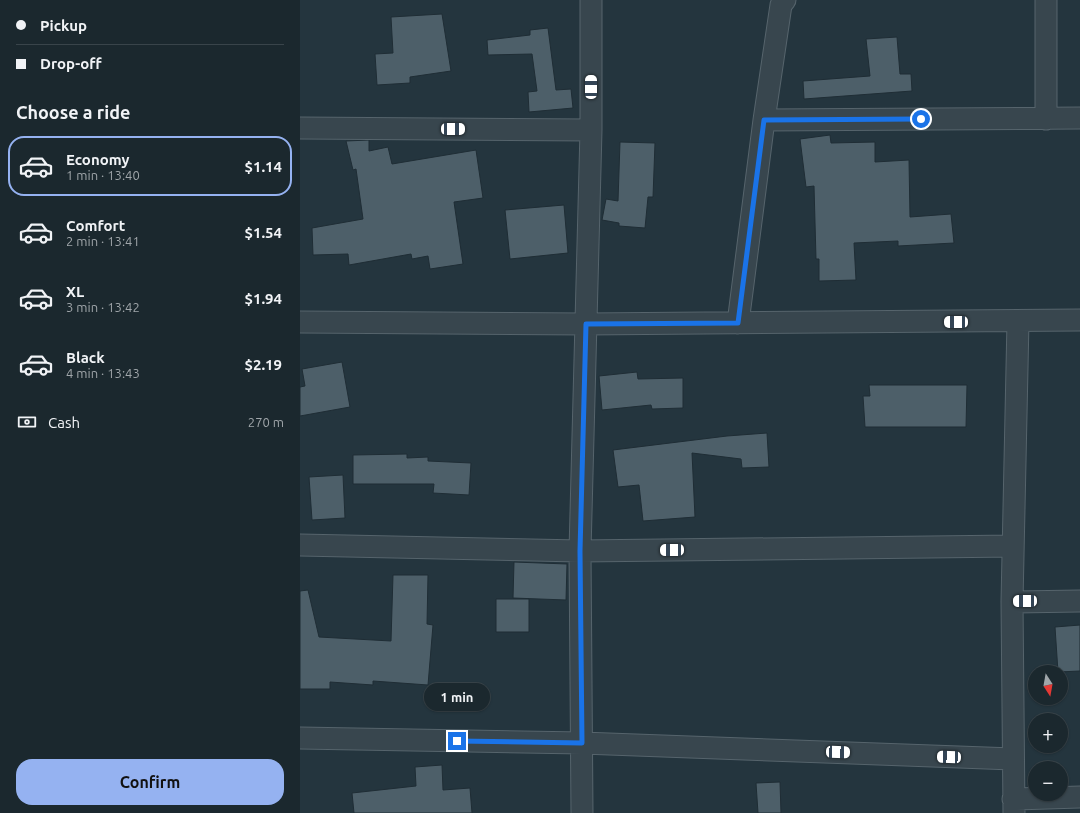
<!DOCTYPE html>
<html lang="en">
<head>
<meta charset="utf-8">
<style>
	:root { --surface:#1b282e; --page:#243036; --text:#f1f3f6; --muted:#a0a6aa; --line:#39444a; --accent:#95b2f1 }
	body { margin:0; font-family:Ubuntu,sans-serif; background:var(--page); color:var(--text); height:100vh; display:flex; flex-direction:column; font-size:15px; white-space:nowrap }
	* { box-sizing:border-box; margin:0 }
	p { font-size:13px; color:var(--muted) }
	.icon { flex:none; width:22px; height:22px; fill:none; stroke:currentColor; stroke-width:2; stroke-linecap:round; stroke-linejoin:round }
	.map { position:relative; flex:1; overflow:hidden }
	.drawer { display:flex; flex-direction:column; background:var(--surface); width:300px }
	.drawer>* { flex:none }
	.top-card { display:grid; align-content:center; height:88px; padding:0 16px; background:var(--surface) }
	.needle { width:26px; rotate:169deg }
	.tools { position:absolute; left:728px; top:665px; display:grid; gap:8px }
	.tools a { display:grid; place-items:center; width:40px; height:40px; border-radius:50%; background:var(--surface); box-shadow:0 1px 3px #0004,0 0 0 1px var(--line); font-size:20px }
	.end { position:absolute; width:18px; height:18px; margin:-9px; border:5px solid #1a73e8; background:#fff; box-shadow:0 0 0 2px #fff }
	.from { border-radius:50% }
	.bubble { position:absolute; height:28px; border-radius:14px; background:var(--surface); box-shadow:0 1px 3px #0004,0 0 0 1px var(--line); font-size:13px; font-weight:700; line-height:28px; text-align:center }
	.car { position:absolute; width:12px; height:24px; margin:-12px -6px; border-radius:5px; box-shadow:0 0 3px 1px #0007; background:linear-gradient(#fff 24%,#345 0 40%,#fff 0 76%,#345 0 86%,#fff 0) }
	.top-card b { display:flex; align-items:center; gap:14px; height:38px; font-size:15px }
	.top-card b+b { border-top:1px solid var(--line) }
	.top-card i { width:10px; height:10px; background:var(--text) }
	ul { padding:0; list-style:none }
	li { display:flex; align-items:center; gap:12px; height:60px; margin:0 8px 6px; padding:0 8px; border:2px solid transparent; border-radius:16px }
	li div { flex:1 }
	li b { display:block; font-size:15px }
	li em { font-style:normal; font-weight:700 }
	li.on { border-color:var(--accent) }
	li>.icon { width:36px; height:36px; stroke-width:1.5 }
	h2 { padding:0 16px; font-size:18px; line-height:48px }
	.pay { display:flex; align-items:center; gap:10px; height:44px; padding:0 16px; font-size:15px }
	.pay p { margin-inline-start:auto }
	.action { display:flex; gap:8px; margin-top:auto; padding:8px 16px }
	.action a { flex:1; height:46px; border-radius:16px; background:var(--accent); color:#111; font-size:16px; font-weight:700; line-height:46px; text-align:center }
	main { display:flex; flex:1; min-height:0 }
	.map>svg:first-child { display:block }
	.building { fill:#4d5f69; stroke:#1f2d35 }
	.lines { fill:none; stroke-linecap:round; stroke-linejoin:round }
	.minor-casing { stroke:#56646c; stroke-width:23 }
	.minor { stroke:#38464e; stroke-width:21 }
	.route { stroke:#1a73e8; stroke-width:5 }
</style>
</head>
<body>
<main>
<section class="drawer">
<div class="top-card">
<b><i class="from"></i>Pickup</b>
<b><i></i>Drop-off</b>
</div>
<h2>Choose a ride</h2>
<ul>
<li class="on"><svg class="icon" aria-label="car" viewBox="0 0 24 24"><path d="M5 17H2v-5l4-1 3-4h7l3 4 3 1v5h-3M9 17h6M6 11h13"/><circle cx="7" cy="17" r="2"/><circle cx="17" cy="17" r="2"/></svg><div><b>Economy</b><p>1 min · 13:40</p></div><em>$1.14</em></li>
<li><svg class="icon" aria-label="car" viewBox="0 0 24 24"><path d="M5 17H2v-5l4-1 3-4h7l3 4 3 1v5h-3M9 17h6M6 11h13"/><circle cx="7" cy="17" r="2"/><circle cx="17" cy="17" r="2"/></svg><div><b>Comfort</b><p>2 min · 13:41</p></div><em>$1.54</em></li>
<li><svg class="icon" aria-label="car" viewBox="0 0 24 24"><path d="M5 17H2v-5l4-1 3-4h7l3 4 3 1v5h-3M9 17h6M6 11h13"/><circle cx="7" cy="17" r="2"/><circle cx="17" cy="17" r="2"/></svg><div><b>XL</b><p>3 min · 13:42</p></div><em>$1.94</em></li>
<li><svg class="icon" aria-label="car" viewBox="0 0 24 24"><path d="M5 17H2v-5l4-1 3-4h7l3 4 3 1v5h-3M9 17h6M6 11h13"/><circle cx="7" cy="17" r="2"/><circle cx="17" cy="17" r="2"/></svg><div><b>Black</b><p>4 min · 13:43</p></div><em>$2.19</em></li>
</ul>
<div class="pay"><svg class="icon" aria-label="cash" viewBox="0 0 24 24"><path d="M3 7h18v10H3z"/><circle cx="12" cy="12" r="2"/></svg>Cash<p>270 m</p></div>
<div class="action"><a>Confirm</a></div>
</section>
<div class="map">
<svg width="780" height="813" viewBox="0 0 780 813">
	<rect width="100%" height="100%" fill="#24353e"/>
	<!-- building -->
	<path class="building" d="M142 14 151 71 110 77V83L77 85 75 54 93 53 91 17Z
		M248 28 256 90 271 89 273 108 229 112 228 92 237 91 232 54 188 55 187 40 230 35V30Z
		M597 37 600 74H611L612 91 504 99 503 81 570 76 566 39Z
		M530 135 531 143 575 142V162L609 160 610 217 651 214 654 243 598 246V241L554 243 556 280 519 281V259H516L514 186 506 187 500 139Z
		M69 140V151L88 147 92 164 176 150 183 198 154 202 163 264 130 269 128 256 112 259 111 254 49 265 48 254 13 255 12 228 63 219 56 169 53 170 46 141Z
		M320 142 355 143 353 197H348L345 228 319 226V223L302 220 306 199 318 201Z
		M264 205 268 253 210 259 205 210Z
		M42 362 50 407 0 416V387L5 386 2 369Z
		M337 372 338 379 383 378V408L352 409 351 405 302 410 299 376Z
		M569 385H667L666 427H565L563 396H570Z
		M467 433 469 467 442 468 441 459 392 453 395 517 343 521 339 485 318 487 313 450 427 436Z
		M107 454V458L128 457V461L171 463 169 495 133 493 134 484H53V455Z
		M43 475 45 518 12 520 9 477Z
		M214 562 267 564 266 600 213 598Z
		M93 575H128L127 624 133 625 128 685 73 681V685L30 682V689H0V591L8 590 19 637 91 641Z
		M196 599H229V632H196Z
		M780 625V671L758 672 755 627Z
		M142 765 143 790 170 788 172 813H54L52 793 116 786 115 767Z
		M480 782 481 813H458L456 783Z"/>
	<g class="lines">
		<defs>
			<path id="minor" d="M746 0V119
				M464 120 780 118
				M0 128 291 130
				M0 322 286 324 780 320
				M438 323 464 120 481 5 485 0
				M0 545 280 551 713 546
				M712 602 780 601
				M0 738 282 743 713 759
				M713 799 780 797
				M282 813 280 551 291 130V0
				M714 813 712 602 718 321"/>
		</defs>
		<!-- minor casing -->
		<use href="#minor" class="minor-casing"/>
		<!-- minor -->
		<use href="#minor" class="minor"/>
	</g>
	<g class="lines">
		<!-- route -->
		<path class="route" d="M157 741 282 743 280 551 286 324 438 323 464 120 621 119"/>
	</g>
</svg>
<div class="tools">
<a><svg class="needle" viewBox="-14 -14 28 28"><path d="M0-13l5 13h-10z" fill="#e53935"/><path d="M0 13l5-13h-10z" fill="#a0a6aa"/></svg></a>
<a>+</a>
<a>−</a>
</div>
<i class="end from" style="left:621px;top:119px"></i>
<i class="end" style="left:157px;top:741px"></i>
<div class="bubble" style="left:124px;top:683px;width:66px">1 min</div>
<i class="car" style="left:291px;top:87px;rotate:0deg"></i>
<i class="car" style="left:153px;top:129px;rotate:90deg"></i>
<i class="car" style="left:656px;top:322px;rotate:270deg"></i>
<i class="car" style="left:372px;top:550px;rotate:269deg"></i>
<i class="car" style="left:725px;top:601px;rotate:269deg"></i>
<i class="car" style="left:538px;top:752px;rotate:92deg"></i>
<i class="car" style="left:649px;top:757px;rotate:272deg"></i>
</div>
</main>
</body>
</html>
